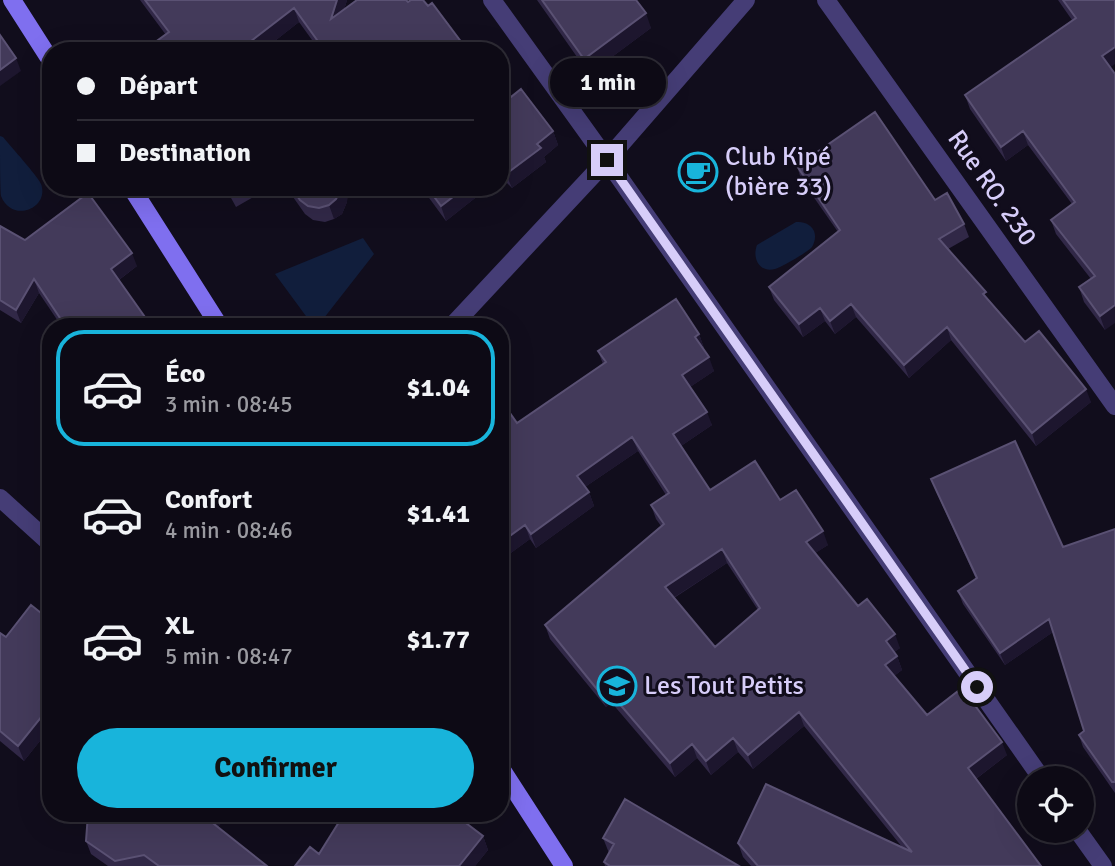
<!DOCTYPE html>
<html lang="fr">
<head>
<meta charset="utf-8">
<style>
	:root { --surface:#0d0a15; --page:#1b1822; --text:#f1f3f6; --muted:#9a9aa0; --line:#2d2b34; --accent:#18b4db }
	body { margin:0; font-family:Signika,sans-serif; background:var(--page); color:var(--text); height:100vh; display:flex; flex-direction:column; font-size:26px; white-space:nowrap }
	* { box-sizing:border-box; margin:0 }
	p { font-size:23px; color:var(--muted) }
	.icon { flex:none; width:38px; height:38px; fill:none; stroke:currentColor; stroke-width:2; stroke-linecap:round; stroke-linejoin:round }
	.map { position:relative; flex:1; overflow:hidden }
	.drawer { position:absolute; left:42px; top:318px; width:467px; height:504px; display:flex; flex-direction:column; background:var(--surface); border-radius:28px; box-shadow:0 7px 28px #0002,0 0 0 2px var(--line) }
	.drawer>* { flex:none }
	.banner { position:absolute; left:42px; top:42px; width:467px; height:154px; border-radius:28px; box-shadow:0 7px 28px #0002,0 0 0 2px var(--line); display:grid; align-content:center; height:154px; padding:0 35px; background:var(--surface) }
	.controls { position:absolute; left:1017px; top:766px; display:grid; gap:14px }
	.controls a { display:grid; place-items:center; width:77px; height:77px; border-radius:50%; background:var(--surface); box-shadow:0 7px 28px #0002,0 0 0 2px var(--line); font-size:35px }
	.end { position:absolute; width:32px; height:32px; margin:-16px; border:9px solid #d7cdf9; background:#111; box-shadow:0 0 0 4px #111 }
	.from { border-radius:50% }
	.bubble { position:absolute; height:49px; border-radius:24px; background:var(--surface); box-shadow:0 7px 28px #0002,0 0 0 2px var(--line); font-size:23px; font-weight:700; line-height:49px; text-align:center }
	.banner b { display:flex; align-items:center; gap:24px; height:66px; font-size:26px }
	.banner b+b { border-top:2px solid var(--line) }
	.banner i { width:18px; height:18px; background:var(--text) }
	ul { padding:12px 0 0; list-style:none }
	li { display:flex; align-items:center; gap:21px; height:116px; margin:0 14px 10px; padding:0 21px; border:4px solid transparent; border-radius:28px }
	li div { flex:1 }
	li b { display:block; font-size:26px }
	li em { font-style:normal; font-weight:700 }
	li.selected { border-color:var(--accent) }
	li>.icon { width:63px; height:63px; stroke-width:1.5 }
	.primary-button { display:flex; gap:14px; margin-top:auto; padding:14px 35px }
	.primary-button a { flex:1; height:80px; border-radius:42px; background:var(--accent); color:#111; font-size:28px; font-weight:700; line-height:80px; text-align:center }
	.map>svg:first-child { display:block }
	.water { fill:#111e3c }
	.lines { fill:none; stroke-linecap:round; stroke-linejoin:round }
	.street { stroke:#453d76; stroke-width:18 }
	.secondary { stroke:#7f6fef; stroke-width:18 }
	.wall { fill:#312847; fill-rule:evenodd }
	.shaded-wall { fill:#1d162e }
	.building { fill:#433a5a; stroke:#5a5173; stroke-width:2; fill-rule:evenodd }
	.route { stroke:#d7cdf9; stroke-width:9 }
	.labels { text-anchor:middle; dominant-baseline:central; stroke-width:6; stroke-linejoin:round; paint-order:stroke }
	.poi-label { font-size:26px; fill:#d7cdf9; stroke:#110d1c; text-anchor:start }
	.street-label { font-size:26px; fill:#d7cdf9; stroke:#110d1c }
</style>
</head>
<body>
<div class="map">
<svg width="1115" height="866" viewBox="0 0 1115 866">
	<rect width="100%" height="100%" fill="#110d1c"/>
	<!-- water -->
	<path class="water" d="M0 136 3 137C11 147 37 175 41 184 50 208 12 224 1 196 0 187 0 148 0 136Z
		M796 222C803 222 810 223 814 231 816 236 815 242 812 247 808 252 782 267 775 269 759 273 752 258 757 245Z
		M363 238 374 254 317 327H314L275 274Z"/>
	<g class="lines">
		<!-- street -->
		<path class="street" d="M492 0 607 160 1042 779
			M826 0 1115 406
			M451 327 607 160 746 0
			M0 498 51 544
			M1078 831 1103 866"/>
		<!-- secondary -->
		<path class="secondary" d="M12 0 51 61
			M131 187 220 327
			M500 767 564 866"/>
	</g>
	<!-- wall -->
	<path class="wall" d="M140 0H347L344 10 408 2 428 6 468 51H320L299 22 262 51H157L154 43 166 35Z
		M537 0H636L651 28 589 74Z
		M1058 0H1115L1110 68 1105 330 1084 302 1079 287 1091 279 1056 234 1051 220 1072 204 1028 145 1006 161 970 109 965 95 1072 20Z
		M506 101 553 131 558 145 544 157 546 162 512 188 507 183 498 190 495 187H500Z
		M797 166 935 200 964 224 969 237 948 249 989 300 1025 342 1091 402 1036 446 951 340 909 378 856 317 835 334 825 321 803 337 774 300 769 287 838 232 801 179Z
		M225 187H271L236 207Z
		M286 187H348L347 202 342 214 334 219 325 222 313 220 305 214Z
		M421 187H489L446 221Z
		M0 226 25 240 137 266 119 280 152 327H62L39 293 21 323 0 310Z
		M699 334 704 348 703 349 714 371 690 387 712 425 681 446 710 490 780 500 828 545 815 553 858 606 900 648 894 652 897 656 902 670 894 676 927 715 1007 755 976 779 1041 866H751L743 857 738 843 902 847 804 726 753 769 738 752 711 775 697 758 675 777 611 702 606 707 550 639 545 625 661 526 656 519 651 505 666 495 638 451 585 487 589 492 594 506 536 548 530 539 501 560 500 409 517 423 603 364 598 351ZM727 563 758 610 715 647 674 598Z
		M931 479 1063 547 1115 529V793L1083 747 1079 735 1084 731 1053 632 1005 665 963 604 958 591 976 579 936 491Z
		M51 621V727L24 761 0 741V633L6 637Z
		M74 814H226L227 815 218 827 267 866H108L91 854 86 841 87 823Z
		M356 814H454L483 836 488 850 475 866H295L319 854 357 816Z
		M603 838 739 866H605L604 862 609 853Z"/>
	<!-- shaded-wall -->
	<path class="shaded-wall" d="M337 0H347L337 33 331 19Z
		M294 8 299 22 262 51H238Z
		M646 13 651 28 589 74 584 59Z
		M1115 47V64L1107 70 1102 56Z
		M16 58 21 71 0 86V70Z
		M553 131 558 145 544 157 546 162 512 188 506 174 537 144Z
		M1023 131 1028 145 1006 161 1001 147Z
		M501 168 507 183 498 190 497 187H500Z
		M342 187H348L347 202 342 214 334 219 329 205Z
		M466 187H489L446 221 441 206Z
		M132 253 137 266 116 282 111 269Z
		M34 279 39 293 21 323 16 310Z
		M851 304 856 317 835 334 830 321Z
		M1115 305V323L1105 330 1100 316Z
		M820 308 825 321 803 337 799 324Z
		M947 327 951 340 909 378 904 365Z
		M699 334 704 348 700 350 695 337Z
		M709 357 714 371 687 389 682 375Z
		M1086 389 1091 402 1036 446 1032 433Z
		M707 412 712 425 678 448 673 434Z
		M632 437 638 451 582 489 577 476Z
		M589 492 594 506 536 548 531 534Z
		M525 525 530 539 501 560 500 543Z
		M823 531 828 545 811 556 806 542Z
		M722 549 727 563 670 600 665 587Z
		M1049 619 1053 632 1005 665 1000 653Z
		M895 634 900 648 891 655 886 641Z
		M897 656 902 670 890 679 885 665Z
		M606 688 611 702 606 707 600 693Z
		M51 705V727L24 761 18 746Z
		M799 712 804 726 753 769 748 755Z
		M733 738 738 752 711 775 706 761Z
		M1002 742 1007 755 973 781 968 768Z
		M692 744 697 758 675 777 670 763Z
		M213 814H226L227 815 214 833 209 820Z
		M483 836 488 850 475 866H459Z"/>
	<!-- building -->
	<path class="building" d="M145 0H337L331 19 357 0H406L408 2 411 0H423L428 6 432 3 468 51H325L294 8 238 51H160L154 43 169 32Z
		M542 0H636L646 13 584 59Z
		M1063 0H1115V47L1102 56 1115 74V305L1100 316 1079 287 1095 276 1051 220 1075 202 1023 131 1001 147 965 95 1076 18Z
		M0 35 16 58 0 70Z
		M521 89 553 131 537 144 541 148 506 174 501 168 500 169V93L506 101Z
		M875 112 935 200 947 193 964 224 939 239 986 292 983 294 1025 342 1039 331 1086 389 1032 433 947 327 904 365 851 304 830 321 820 308 799 324 769 287 840 230 797 166Z
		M228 187H241L231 193Z
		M291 187H342L336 199 329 205 319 208 308 206 300 200Z
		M427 187H466L441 206Z
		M88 193 132 253 111 269 152 327H66L34 279 16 310 0 300V226L25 240Z
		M676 299 699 334 695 337 709 357 682 375 707 412 673 434 710 490 755 461 780 500 796 490 823 531 806 542 858 606 867 599 895 634 886 641 897 656 885 665 927 715 962 688 1002 742 968 768 1041 866H758L738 843 766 784 912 852 799 712 748 755 733 738 706 761 692 744 670 763 606 688 600 693 545 625 664 524 651 505 669 493 632 437 577 476 589 492 531 534 525 525 500 543V409L505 406 517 423 606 362 598 351ZM722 549 760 608 715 647 665 587Z
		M1015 441 1063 547 1115 529V782H1112L1079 735 1084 731 1049 619 1000 653 958 591 977 578 931 479Z
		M31 605 51 621V705L18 746 0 731V633L6 637Z
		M625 799 739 866H610L604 862 614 844 603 838Z
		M88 814H213L209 820 267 866H159L144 855 115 861 86 841Z
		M344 814H354L367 823 360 814H454L483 836 459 866H295L310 847 319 854Z"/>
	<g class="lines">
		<!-- route -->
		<path class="route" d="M607 160 977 687"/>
	</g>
	<!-- icons -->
	<defs>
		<symbol id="cafe-ring" viewBox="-11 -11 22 22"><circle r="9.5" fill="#110d1c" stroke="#18b4db" stroke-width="1.5"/><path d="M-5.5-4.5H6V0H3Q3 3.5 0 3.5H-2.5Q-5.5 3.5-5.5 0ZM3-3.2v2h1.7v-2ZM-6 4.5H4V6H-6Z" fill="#18b4db"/></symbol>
		<symbol id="school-ring" viewBox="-11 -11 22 22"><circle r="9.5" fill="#110d1c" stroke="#18b4db" stroke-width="1.5"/><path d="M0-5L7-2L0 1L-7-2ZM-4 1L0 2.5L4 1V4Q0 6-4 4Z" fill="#18b4db"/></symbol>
	</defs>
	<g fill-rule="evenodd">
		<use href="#cafe-ring" x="676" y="150" width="44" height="44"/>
		<use href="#school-ring" x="595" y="664" width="44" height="44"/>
	</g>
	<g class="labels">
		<!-- poi labels -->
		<g class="poi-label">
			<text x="725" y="157">Club Kipé<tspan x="725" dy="30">(bière 33)</tspan></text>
			<text x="644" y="686">Les Tout Petits</text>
		</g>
		<!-- street labels -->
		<g class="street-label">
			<text transform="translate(992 188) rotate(55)">Rue RO. 230</text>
		</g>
	</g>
</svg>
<div class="controls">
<a><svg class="icon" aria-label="locate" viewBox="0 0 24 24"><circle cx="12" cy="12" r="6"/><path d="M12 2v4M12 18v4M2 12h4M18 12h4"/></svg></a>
</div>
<i class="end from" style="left:977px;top:687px"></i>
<i class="end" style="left:607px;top:160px"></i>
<div class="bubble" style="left:550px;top:58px;width:116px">1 min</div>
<div class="banner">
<b><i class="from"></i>Départ</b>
<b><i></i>Destination</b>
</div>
<section class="drawer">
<ul>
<li class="selected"><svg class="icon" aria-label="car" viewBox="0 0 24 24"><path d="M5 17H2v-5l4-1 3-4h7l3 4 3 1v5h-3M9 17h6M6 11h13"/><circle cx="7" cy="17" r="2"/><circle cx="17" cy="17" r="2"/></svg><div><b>Éco</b><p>3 min · 08:45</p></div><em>$1.04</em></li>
<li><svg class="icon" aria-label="car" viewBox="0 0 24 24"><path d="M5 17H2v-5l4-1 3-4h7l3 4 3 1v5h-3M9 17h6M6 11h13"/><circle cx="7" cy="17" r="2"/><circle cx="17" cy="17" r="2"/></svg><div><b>Confort</b><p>4 min · 08:46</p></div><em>$1.41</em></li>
<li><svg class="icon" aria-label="car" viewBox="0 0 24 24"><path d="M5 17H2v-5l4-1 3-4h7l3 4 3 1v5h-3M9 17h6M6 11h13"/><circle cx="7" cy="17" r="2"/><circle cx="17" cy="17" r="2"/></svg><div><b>XL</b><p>5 min · 08:47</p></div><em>$1.77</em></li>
</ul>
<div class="primary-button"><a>Confirmer</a></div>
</section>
</div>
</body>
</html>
